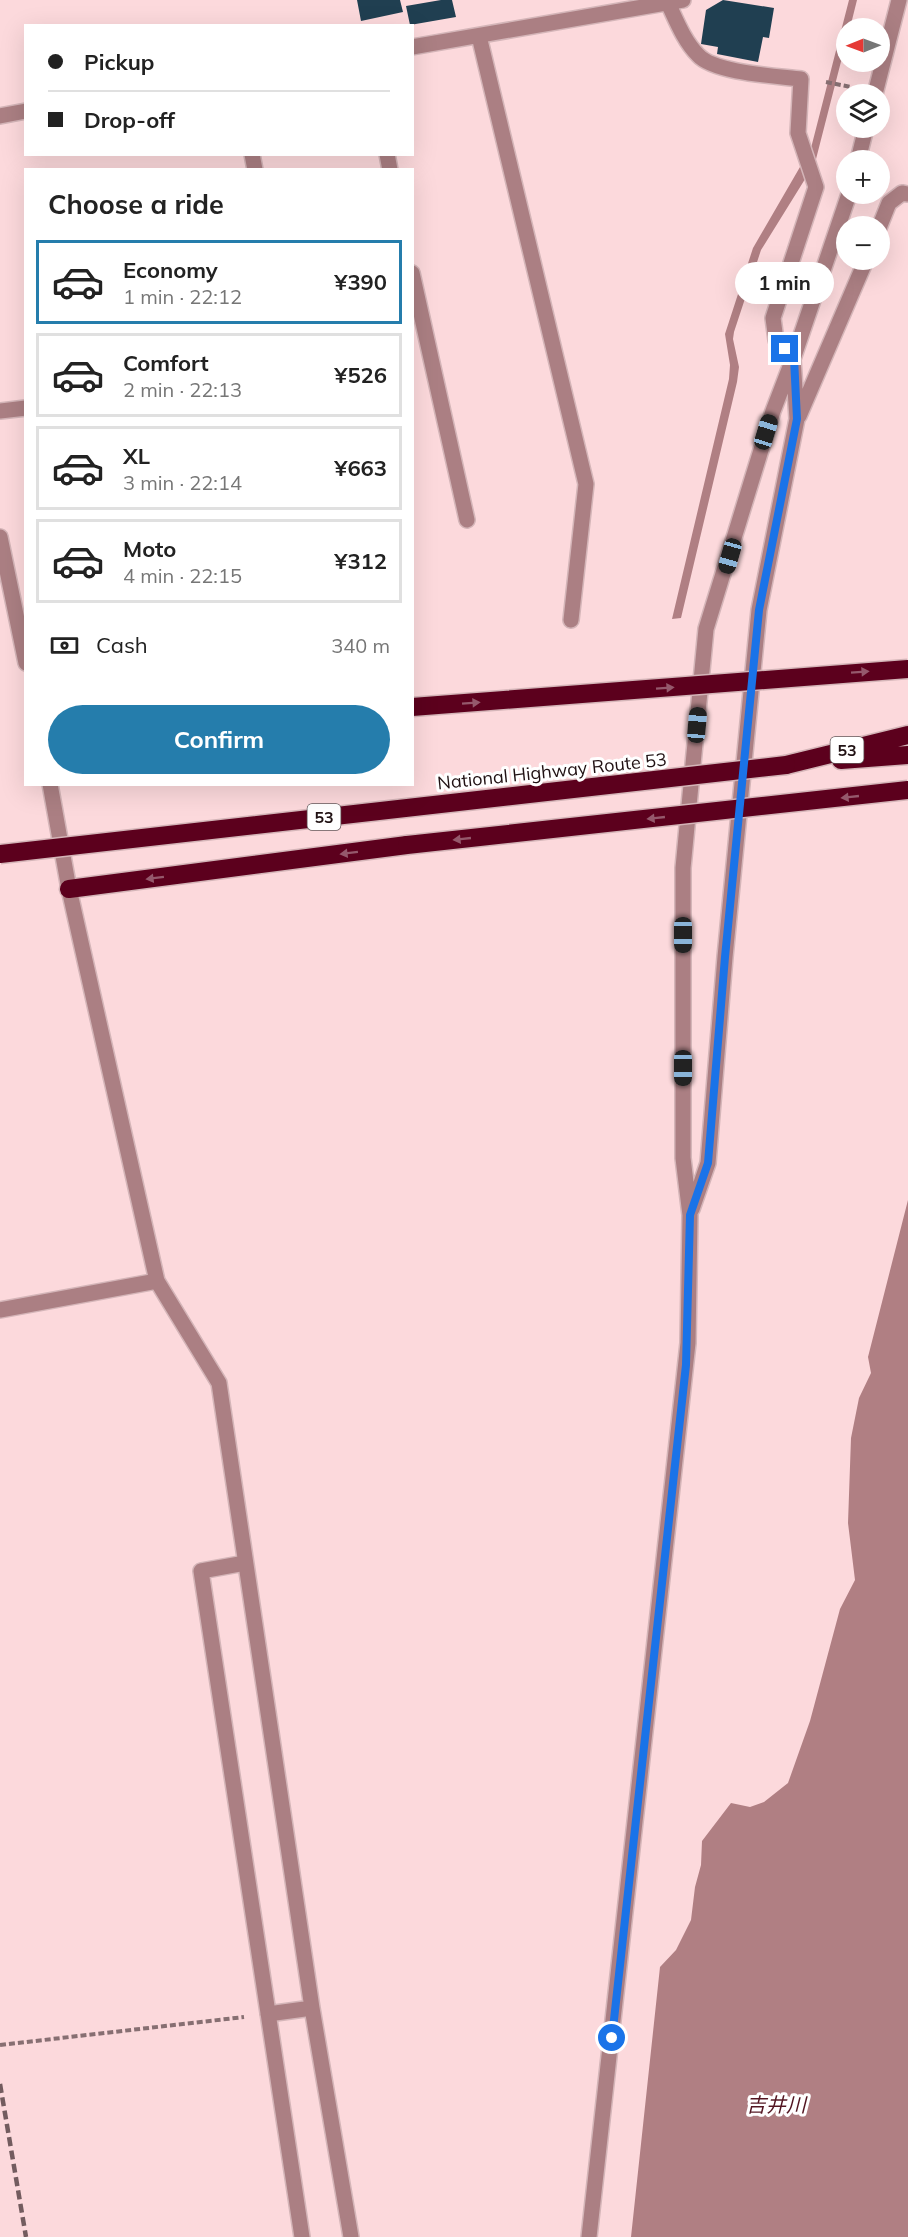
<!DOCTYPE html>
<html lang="en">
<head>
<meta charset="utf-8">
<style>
	:root { --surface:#fff; --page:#f6f6f6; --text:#222; --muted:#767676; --line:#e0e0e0; --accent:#257dac }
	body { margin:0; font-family:Mulish,"Noto Sans JP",sans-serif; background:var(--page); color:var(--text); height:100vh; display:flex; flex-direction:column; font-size:22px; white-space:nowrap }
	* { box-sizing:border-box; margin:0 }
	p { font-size:20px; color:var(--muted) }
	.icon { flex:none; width:33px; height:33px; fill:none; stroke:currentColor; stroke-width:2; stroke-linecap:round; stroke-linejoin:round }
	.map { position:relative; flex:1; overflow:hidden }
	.side { position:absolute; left:24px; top:168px; width:390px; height:618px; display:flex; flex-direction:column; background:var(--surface); border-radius:0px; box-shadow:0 6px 24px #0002 }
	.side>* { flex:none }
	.top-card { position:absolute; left:24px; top:24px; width:390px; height:132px; border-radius:0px; box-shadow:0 6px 24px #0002; display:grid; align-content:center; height:132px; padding:0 24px; background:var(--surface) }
	.needle { width:39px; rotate:269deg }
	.controls { position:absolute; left:836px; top:18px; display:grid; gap:12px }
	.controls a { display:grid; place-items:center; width:54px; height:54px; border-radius:50%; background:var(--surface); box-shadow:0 6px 24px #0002; font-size:30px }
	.end { position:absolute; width:27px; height:27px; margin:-14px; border:8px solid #1a73e8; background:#fff; box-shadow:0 0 0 3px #fff }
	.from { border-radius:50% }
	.bubble { position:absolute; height:42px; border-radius:21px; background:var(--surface); box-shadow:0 6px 24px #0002; font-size:20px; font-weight:700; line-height:42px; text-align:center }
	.car { position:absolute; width:18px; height:36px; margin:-18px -9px; border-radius:8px; box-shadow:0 0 4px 2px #0007; background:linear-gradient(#222 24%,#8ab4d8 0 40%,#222 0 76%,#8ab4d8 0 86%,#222 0) }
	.top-card b { display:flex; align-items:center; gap:21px; height:57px; font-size:22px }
	.top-card b+b { border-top:2px solid var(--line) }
	.top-card i { width:15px; height:15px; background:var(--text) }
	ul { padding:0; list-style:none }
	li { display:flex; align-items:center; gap:18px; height:84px; margin:0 12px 9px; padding:0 12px; border:3px solid var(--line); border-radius:0px }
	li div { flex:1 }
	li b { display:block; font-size:22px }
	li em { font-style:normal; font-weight:700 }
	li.current { border-color:var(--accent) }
	li>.icon { width:54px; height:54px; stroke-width:1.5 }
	h2 { padding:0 24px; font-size:27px; line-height:72px }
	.pay { display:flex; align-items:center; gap:15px; height:66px; padding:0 24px; font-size:22px }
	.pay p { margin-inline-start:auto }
	.action { display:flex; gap:12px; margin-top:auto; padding:12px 24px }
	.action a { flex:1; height:69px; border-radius:36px; background:var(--accent); color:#fff; font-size:24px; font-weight:700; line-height:69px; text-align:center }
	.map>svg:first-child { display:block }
	.water { fill:#b07f83 }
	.building { fill:#203f51 }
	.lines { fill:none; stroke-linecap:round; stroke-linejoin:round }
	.minor-casing { stroke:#d4b5b8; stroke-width:18 }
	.highway-casing { stroke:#d4b5b8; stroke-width:21 }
	.path { stroke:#876f72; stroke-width:4; stroke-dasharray:6 3; stroke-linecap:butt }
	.minor { stroke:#ab7f83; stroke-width:15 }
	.highway { stroke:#5c001d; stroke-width:18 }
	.rail { stroke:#735c5f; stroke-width:4.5; stroke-dasharray:9 4.5; stroke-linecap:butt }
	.highway-bridge-casing { stroke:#d4b5b8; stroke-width:21; stroke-linecap:butt }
	.highway-bridge { stroke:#5c001d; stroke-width:18 }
	.oneway { fill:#95596c }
	.route { stroke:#1a73e8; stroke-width:8 }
	.labels { text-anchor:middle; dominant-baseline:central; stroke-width:6; stroke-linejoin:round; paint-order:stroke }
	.shield { fill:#fff; stroke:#63585a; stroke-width:1.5 }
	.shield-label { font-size:16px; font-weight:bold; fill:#201113 }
	.street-label { font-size:18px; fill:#201113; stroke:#fff }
	.water-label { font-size:20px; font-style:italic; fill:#521521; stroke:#fff }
</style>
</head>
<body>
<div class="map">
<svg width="908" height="2237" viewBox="0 0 908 2237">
	<rect width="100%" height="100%" fill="#fcd9dc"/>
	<!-- water -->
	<path class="water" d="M849 0H857L850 28H846V42L815 163 761 250 734 332 733 339 739 367 737 382 681 618 672 619 729 379 730 365 725 334 753 248 811 148Z
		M908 1200V2237H631L660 1967 676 1950 691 1920 695 1887 701 1865 702 1841 731 1803 750 1807 764 1802 788 1783 810 1721 840 1609 855 1580 848 1523 851 1438 859 1398 871 1373 868 1357Z"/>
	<!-- building -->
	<path class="building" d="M357 0H400L403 12 361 21Z
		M441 0H452L456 17 410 25 406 6Z
		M723 0 774 8 769 38 763 37 758 62 717 54 718 47 701 44 706 10Z"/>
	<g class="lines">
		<defs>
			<path id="minor" d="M668 3C676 20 684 41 698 55 714 73 777 76 801 79L798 133 816 187 773 318 776 340 793 359 797 419 759 610 725 957 708 1163 692 1209
				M479 36 586 484 571 620
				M412 47 683 0
				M875 94 899 0
				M0 116 26 111
				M252 154 255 170
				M387 154 390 170
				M858 160 866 128
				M879 228 889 203 902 193 908 194
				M412 273 467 520
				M0 411 26 408
				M799 416 866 260
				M0 537 26 663
				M50 784 69 889 157 1281 219 1383 312 2008 351 2237
				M0 1310 157 1281
				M245 1563 201 1571 302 2237
				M268 2014 312 2008
				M589 2237 688 1343 690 1215 683 1158V868L706 629 773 411 793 359 849 194"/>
			<path id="highway" d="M841 760 908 755
				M786 765 908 735
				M69 889 407 845"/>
		</defs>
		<!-- minor casing -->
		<use href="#minor" class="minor-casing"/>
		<!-- highway casing -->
		<use href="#highway" class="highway-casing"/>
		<!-- path -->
		<path class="path" d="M826 82 851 87
			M0 2045 244 2017"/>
		<!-- minor -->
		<use href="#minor" class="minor"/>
		<!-- highway -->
		<use href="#highway" class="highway"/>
		<!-- rail -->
		<path class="rail" d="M0 2084 26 2237"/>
		<defs>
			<path id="highway-bridge" d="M412 707 908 669
				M407 845 908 790
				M0 854 786 765"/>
		</defs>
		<!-- highway-bridge casing -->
		<use href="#highway-bridge" class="highway-bridge-casing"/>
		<!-- highway-bridge -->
		<use href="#highway-bridge" class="highway-bridge"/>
	</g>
	<!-- one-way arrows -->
	<defs><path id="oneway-solid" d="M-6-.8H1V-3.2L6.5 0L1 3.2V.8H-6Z" transform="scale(1.5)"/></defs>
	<g class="oneway">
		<use href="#oneway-solid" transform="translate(860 672) rotate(-4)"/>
		<use href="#oneway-solid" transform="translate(665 688) rotate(-4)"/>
		<use href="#oneway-solid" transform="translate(471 703) rotate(-4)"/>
		<use href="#oneway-solid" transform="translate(850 797) rotate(174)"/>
		<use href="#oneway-solid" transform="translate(656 818) rotate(174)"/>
		<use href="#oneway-solid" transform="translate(462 839) rotate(174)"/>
		<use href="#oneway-solid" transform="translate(349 853) rotate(173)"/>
		<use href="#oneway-solid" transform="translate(155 878) rotate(173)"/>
	</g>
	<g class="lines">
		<!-- route -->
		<path class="route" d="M612 2038 686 1365 690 1215 708 1163 725 957 759 610 797 419 794 358 785 349"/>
	</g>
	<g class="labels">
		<!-- shield labels -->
		<g class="shield">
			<rect x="830.5" y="737" width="33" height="26" rx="4.5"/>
			<rect x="307.5" y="804" width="33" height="26" rx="4.5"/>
		</g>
		<g class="shield-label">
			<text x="847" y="750">53</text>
			<text x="324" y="817">53</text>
		</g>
		<!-- street labels -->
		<g class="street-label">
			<text transform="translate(552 771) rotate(-6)">National Highway Route 53</text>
		</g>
		<!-- water labels -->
		<g class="water-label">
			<text x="776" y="2104">吉井川</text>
		</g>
	</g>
</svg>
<div class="controls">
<a><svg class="needle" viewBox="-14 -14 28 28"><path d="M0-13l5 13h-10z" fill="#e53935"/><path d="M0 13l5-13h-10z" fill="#767676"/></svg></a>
<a><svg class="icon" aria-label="layers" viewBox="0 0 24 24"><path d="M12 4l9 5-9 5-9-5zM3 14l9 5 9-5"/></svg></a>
<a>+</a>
<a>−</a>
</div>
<i class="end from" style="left:612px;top:2038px"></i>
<i class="end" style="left:785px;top:349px"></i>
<div class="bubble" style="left:735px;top:262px;width:99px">1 min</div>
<i class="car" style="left:766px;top:432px;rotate:17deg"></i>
<i class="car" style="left:730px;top:556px;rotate:196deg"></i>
<i class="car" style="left:697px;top:725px;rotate:5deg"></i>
<i class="car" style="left:683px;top:935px;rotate:180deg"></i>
<i class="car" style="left:683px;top:1068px;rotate:180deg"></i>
<div class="top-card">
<b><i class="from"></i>Pickup</b>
<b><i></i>Drop-off</b>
</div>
<section class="side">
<h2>Choose a ride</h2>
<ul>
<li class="current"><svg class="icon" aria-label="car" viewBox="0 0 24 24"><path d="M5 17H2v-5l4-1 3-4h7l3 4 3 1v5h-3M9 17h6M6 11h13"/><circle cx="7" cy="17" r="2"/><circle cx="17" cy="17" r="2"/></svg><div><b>Economy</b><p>1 min · 22:12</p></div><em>¥390</em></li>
<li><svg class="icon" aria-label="car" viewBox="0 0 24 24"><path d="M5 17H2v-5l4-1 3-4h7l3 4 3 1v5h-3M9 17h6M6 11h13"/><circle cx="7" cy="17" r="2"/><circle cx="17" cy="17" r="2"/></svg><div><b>Comfort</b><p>2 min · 22:13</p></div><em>¥526</em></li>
<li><svg class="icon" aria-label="car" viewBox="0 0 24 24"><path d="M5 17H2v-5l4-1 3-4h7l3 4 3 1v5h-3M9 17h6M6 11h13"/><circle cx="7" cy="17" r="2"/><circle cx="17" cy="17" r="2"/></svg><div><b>XL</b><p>3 min · 22:14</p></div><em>¥663</em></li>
<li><svg class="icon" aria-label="car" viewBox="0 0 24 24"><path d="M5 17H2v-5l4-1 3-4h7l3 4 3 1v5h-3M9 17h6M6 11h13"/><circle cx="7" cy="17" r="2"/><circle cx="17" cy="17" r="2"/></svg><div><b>Moto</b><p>4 min · 22:15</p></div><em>¥312</em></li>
</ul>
<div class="pay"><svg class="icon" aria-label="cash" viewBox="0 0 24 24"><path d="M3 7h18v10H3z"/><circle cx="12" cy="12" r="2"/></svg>Cash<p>340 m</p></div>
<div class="action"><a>Confirm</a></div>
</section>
</div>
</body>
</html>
